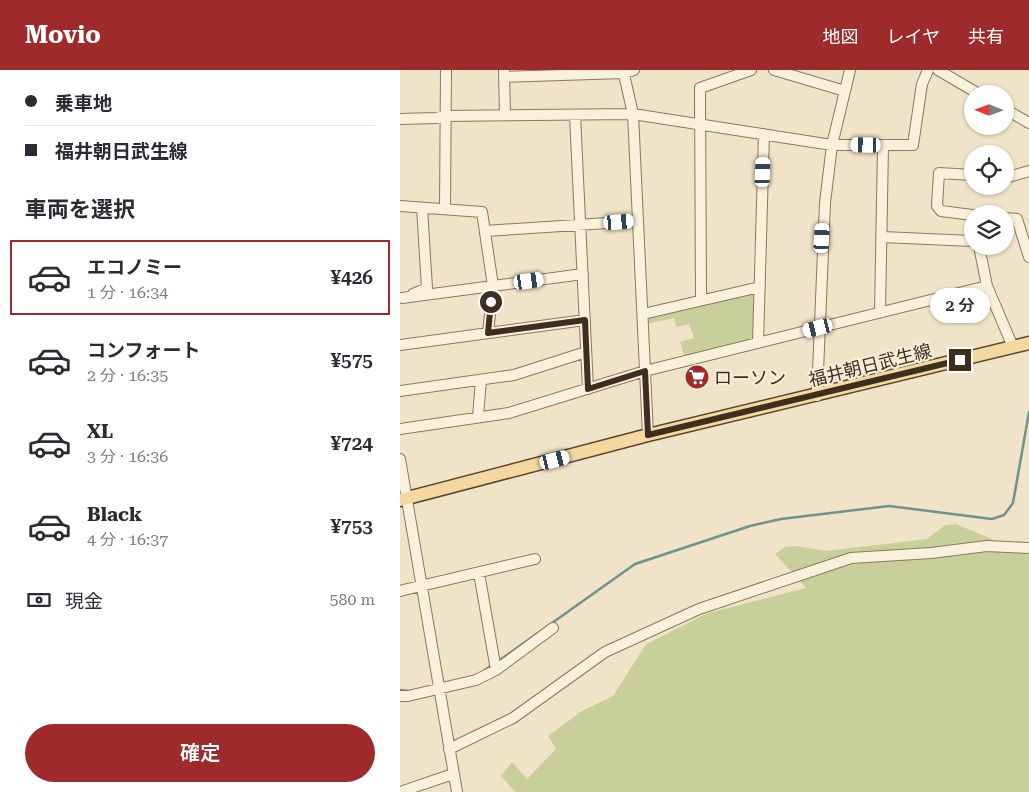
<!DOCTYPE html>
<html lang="ja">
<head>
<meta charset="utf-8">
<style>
	:root { --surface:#fff; --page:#f2f2f3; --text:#2b2b33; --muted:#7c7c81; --line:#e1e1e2; --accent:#9e2a2b }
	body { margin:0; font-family:"Roboto Serif","Noto Sans JP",serif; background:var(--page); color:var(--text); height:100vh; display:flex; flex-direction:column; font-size:19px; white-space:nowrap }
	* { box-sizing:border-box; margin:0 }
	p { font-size:16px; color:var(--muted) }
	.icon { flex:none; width:28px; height:28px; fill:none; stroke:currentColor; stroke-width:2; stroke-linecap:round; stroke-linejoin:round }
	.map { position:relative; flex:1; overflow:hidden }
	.drawer { display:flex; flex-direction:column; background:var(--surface); width:400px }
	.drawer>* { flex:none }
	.guide { display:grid; align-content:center; height:110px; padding:0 25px; background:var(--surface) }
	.needle { width:32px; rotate:271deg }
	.controls { position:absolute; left:564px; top:15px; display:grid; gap:10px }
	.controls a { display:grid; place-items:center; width:50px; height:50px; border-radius:50%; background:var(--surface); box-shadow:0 1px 4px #0004; font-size:25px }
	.end { position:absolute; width:22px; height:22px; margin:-11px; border:6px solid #3d2e20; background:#fff; box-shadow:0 0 0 2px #fff }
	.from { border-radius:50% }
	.bubble { position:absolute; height:35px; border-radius:18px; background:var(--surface); box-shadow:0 1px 4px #0004; font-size:16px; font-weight:600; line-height:35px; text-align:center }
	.car { position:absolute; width:15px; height:30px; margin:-15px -8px; border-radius:6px; box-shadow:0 0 4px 1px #0007; background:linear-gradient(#fff 24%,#345 0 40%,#fff 0 76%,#345 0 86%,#fff 0) }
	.guide b { display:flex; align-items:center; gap:18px; height:48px; font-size:19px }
	.guide b+b { border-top:1px solid var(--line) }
	.guide i { width:12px; height:12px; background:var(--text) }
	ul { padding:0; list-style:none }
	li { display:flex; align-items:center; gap:15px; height:75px; margin:0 10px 8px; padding:0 15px; border:2px solid transparent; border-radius:0px }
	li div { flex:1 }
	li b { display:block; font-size:19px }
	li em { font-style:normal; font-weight:600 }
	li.active { border-color:var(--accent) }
	li>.icon { width:45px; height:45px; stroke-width:1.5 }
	h2 { padding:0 25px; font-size:22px; line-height:60px }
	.pay { display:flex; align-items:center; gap:12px; height:55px; padding:0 25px; font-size:19px }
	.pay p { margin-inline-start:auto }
	.button { display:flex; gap:10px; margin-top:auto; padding:10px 25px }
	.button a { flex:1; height:58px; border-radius:30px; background:var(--accent); color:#fff; font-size:20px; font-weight:600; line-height:58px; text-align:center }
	header { display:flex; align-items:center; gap:30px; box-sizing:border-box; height:70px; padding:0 25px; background:var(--accent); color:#fff }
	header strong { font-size:24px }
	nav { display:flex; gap:28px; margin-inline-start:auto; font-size:18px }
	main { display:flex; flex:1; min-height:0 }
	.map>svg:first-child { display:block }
	.green { fill:#c9cf9b }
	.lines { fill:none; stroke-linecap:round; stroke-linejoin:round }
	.stream { stroke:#6f938a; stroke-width:2.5 }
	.minor-casing { stroke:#8d765c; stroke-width:12 }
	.major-casing { stroke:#5b4430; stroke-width:15 }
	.minor { stroke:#faf1dc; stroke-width:10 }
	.major { stroke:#f3d9a0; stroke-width:12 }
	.route { stroke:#3d2e20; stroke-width:6 }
	.labels { text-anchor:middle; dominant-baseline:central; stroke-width:4.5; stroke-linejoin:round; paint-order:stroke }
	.street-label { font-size:18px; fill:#3d2e20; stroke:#f7eed8 }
	.poi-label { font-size:18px; fill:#3d2e20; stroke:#f7eed8; text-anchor:start }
</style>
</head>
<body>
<header>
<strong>Movio</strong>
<nav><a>地図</a><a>レイヤ</a><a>共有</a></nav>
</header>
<main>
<section class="drawer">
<div class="guide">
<b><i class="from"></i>乗車地</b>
<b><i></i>福井朝日武生線</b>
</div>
<h2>車両を選択</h2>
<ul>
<li class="active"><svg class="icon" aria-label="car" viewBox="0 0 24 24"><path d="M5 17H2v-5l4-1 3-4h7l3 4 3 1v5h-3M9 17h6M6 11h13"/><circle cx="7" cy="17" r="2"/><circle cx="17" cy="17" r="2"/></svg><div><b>エコノミー</b><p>1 分 · 16:34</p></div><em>¥426</em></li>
<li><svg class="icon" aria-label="car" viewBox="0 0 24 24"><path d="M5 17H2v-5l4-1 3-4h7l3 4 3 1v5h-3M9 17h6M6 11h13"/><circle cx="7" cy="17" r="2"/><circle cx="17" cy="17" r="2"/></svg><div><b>コンフォート</b><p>2 分 · 16:35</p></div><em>¥575</em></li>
<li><svg class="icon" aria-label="car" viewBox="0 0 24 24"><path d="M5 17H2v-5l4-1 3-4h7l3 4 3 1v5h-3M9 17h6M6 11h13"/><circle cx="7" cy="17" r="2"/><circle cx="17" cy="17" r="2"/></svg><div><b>XL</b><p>3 分 · 16:36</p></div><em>¥724</em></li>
<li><svg class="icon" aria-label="car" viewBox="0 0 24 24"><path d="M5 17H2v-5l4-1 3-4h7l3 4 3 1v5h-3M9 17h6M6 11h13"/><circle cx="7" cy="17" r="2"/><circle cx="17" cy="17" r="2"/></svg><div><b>Black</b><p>4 分 · 16:37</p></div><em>¥753</em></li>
</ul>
<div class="pay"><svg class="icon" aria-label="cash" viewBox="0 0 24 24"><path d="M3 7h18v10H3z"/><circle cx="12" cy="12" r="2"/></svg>現金<p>580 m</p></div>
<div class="button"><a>確定</a></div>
</section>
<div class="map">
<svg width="629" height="722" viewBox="0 0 629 722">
	<rect width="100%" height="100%" fill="#f0e4c8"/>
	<!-- green -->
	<path class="green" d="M356 222 355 268 284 286 280 272 294 268 289 254 276 257 274 248 246 254 245 247Z
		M556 454 629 485V722H115L101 706 112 692 127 709 156 679 148 666 182 641 213 626 246 574 308 543 406 518 375 484 385 477 396 476 426 481 527 469 545 455Z"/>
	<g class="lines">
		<!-- stream -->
		<path class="stream" d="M97 592 235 494 350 456 381 449 489 436 592 449 604 445 613 433 629 342
			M82 602 92 595
			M0 620 9 621"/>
		<defs>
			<path id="minor" d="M223 0 233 44 248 365
				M374 0 445 21
				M538 0 579 24
				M104 1 105 45
				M104 7 224 3 234 0
				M605 39 629 53
				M175 45 188 319
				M0 49 36 48 45 46 233 44 432 75H513L522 14 528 0
				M572 105 539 103 537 136 541 141 572 145
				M605 108 629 101
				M0 136 82 142 93 216 88 263
				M45 139 46 0
				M605 148 617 149 629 187
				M85 161 238 151
				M482 167 572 171
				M579 176 587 216 613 277
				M13 224 27 218 22 138
				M2 228 183 204
				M301 230 300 18 351 0
				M480 242 483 76
				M243 244 360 217
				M358 273 364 64
				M0 275 185 250
				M0 321 114 305 186 282
				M417 326 425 133 432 75 450 0
				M78 347 81 310
				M0 359 109 343 245 301 587 216
				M0 389 57 722
				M79 503 96 600
				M0 521 135 489
				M0 626H8L76 610 96 600 153 558
				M49 679 113 648 205 582 299 539 451 488 531 483 587 476 629 478
				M0 722 53 704"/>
			<path id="major" d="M0 430 248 365 629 273"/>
		</defs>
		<!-- minor casing -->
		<use href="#minor" class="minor-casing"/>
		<!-- major casing -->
		<use href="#major" class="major-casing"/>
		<!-- minor -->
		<use href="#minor" class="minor"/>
		<!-- major -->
		<use href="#major" class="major"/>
	</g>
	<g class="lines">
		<!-- route -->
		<path class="route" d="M91 232 88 263 185 250 188 319 245 301 248 365 560 290"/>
	</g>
	<!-- icons -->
	<defs>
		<symbol id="supermarket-disc" viewBox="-11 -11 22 22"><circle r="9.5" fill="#9e2a2b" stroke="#f7eed8"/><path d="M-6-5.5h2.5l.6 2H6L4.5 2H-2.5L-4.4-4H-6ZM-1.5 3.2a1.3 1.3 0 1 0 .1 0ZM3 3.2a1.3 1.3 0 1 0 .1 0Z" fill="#fff"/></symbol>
	</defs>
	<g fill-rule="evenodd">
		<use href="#supermarket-disc" x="283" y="293" width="28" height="28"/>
	</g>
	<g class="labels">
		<!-- street labels -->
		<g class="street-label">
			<text transform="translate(470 295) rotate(-14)">福井朝日武生線</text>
		</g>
		<!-- poi labels -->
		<g class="poi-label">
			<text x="314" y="307">ローソン</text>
		</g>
	</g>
</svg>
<div class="controls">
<a><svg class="needle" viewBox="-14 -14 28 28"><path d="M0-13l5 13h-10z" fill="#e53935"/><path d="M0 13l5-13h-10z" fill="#7c7c81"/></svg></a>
<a><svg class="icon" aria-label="locate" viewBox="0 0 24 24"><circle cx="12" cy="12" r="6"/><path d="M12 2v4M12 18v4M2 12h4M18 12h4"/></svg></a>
<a><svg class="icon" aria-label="layers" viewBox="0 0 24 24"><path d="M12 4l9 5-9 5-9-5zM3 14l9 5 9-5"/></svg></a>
</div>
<i class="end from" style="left:91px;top:232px"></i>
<i class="end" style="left:560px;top:290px"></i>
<div class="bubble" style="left:530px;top:218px;width:60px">2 分</div>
<i class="car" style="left:466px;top:75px;rotate:271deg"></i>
<i class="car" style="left:363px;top:102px;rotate:2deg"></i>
<i class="car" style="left:219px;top:152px;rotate:86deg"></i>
<i class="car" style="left:422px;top:168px;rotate:3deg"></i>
<i class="car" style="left:129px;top:211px;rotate:82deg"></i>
<i class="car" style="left:418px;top:258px;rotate:256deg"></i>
<i class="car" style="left:155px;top:390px;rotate:76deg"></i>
</div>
</main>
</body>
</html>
